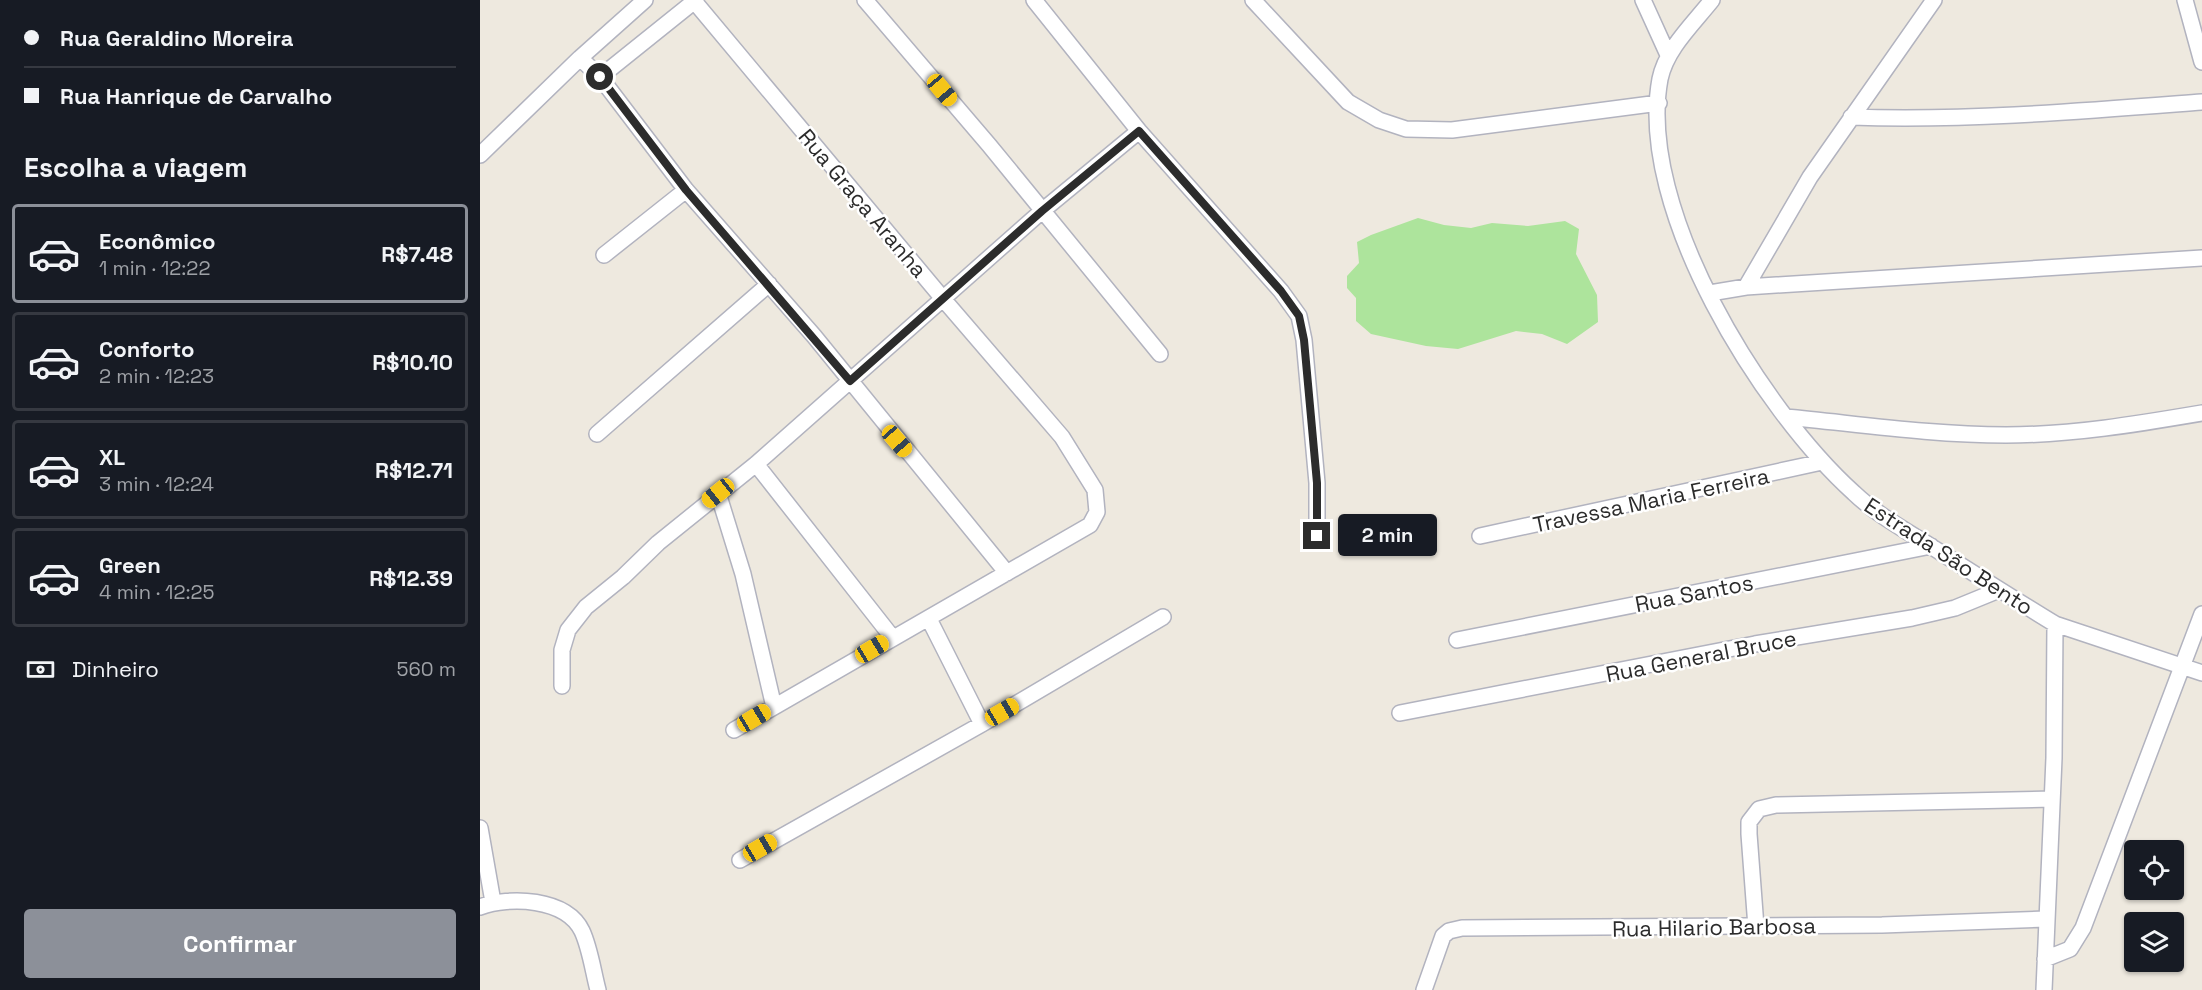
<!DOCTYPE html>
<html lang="pt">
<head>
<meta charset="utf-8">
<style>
	:root { --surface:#171b24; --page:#20242c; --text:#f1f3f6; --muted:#9ea1a6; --line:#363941; --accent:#8c9099 }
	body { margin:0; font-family:"Space Grotesk",sans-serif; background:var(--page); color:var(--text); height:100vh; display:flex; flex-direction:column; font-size:22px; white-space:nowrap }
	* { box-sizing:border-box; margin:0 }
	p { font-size:20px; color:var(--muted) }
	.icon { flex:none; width:33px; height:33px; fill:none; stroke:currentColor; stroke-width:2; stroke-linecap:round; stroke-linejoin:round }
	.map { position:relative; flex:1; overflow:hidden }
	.details { display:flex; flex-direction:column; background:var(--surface); width:480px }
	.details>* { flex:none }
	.top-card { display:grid; align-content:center; height:132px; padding:0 24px; background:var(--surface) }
	.fabs { position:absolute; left:1644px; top:840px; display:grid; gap:12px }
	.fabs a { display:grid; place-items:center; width:60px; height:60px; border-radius:6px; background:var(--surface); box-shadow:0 2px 4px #0004; font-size:30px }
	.end { position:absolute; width:27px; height:27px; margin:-14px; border:8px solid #2c2c2c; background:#fff; box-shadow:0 0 0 3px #fff }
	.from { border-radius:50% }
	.bubble { position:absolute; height:42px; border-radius:6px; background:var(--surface); box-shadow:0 2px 4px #0004; font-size:20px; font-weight:600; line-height:42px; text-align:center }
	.car { position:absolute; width:18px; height:36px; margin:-18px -9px; border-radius:8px; box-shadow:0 0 4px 2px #0007; background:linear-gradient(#f5c518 24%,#345 0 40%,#f5c518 0 76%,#345 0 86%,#f5c518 0) }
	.top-card b { display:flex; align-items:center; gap:21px; height:57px; font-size:22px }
	.top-card b+b { border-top:2px solid var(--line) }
	.top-card i { width:15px; height:15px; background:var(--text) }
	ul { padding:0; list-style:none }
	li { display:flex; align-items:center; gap:18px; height:99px; margin:0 12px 9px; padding:0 12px; border:3px solid var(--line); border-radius:6px }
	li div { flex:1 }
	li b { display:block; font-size:22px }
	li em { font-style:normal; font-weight:600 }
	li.current { border-color:var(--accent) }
	li>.icon { width:54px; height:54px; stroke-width:1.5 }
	h2 { padding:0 24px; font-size:27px; line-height:72px }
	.pay { display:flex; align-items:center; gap:15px; height:66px; padding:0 24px; font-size:22px }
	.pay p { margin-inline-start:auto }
	.button { display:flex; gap:12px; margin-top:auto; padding:12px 24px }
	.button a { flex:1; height:69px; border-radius:6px; background:var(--accent); color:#fff; font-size:24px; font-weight:600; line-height:69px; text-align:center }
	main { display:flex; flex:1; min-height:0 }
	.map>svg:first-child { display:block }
	.green { fill:#ade49c }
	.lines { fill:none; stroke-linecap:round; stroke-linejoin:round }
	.minor-casing { stroke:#b2b3bf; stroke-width:18 }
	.minor { stroke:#fff; stroke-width:15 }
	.route { stroke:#2c2c2c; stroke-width:8 }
	.labels { text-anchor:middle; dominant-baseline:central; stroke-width:5; stroke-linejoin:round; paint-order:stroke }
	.street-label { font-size:22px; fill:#2c2c2c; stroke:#fff }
</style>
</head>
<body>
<main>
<section class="details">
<div class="top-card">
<b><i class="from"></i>Rua Geraldino Moreira</b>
<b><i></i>Rua Hanrique de Carvalho</b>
</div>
<h2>Escolha a viagem</h2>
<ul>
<li class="current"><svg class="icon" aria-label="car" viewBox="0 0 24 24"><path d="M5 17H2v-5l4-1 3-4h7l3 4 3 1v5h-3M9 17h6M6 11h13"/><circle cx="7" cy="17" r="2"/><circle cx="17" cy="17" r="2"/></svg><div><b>Econômico</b><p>1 min · 12:22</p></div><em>R$7.48</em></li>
<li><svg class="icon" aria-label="car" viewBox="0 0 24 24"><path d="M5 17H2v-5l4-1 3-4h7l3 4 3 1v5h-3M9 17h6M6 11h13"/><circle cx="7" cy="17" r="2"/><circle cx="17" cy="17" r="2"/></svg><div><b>Conforto</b><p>2 min · 12:23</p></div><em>R$10.10</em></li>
<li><svg class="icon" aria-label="car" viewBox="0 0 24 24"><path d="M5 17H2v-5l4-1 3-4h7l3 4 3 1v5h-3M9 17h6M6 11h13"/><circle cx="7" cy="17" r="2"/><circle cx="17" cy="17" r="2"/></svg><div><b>XL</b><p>3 min · 12:24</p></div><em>R$12.71</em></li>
<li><svg class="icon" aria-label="car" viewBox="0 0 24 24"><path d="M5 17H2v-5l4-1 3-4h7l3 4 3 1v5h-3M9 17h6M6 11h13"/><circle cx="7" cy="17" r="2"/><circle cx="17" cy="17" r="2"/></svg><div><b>Green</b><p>4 min · 12:25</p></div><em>R$12.39</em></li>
</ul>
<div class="pay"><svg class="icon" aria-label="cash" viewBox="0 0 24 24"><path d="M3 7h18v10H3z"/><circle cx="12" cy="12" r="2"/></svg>Dinheiro<p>560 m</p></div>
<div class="button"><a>Confirmar</a></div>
</section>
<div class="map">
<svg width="1722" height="990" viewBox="0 0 1722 990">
	<rect width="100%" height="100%" fill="#eee9df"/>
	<!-- green -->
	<path class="green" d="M938 218 964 225 991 228 1012 223 1048 226 1085 221 1099 229 1096 254 1117 295 1118 322 1087 344 1062 334 1036 331 978 349 946 346 891 334 876 321V298L867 288V276L879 263 877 242 891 235Z"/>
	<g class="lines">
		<defs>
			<path id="minor" d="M385 0 509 145 680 354
				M554 0 659 131 801 291 819 316 824 340 837 483V536
				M773 0 868 102 899 120 926 129 972 130 1179 103
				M1163 0 1188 55
				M1232 0C1213 24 1186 49 1180 79 1156 209 1281 409 1374 493 1397 515 1425 530 1452 547 1493 573 1534 599 1575 624L1574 758 1564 990
				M1705 0 1722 62
				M214 1 464 300 582 437 615 490 617 512 610 525 254 730
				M100 58 120 77 206 190 334 336 527 573
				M120 77 216 0
				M1371 117C1488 121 1605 111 1722 102
				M0 155 100 58 165 0
				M124 255 206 190
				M1266 287 1330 177 1454 0
				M1230 293 1266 287 1722 258
				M1306 417C1379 424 1452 435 1526 435 1592 435 1657 424 1722 413
				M117 434 289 284
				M276 464 412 637
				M238 493 263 574 294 707
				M1000 536 1342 462
				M449 619 502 724
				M1575 624 1722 673
				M977 640 1451 546
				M82 686V650L88 630 106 607 143 577 178 543 276 464 562 211 659 131
				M920 713 1275 644 1432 618 1475 608 1519 590
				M0 828 13 902
				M260 860 502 724 683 617
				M0 907C29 896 86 898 102 931 110 948 113 971 118 990
				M1276 927 1269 834V822L1279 809 1296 805 1572 799
				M1565 959 1590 949 1603 928 1722 614
				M944 990 963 936 969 931 982 928 1402 925 1565 919"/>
		</defs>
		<!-- minor casing -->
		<use href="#minor" class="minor-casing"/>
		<!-- minor -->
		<use href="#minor" class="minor"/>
	</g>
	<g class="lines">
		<!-- route -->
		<path class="route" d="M120 77 206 190 370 381 562 211 659 131 801 291 819 316 824 340 837 483V536"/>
	</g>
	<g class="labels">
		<!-- street labels -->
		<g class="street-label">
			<text transform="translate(383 203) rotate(50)">Rua Graça Aranha</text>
			<text transform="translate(1171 500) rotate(-12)">Travessa Maria Ferreira</text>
			<text transform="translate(1469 556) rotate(33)">Estrada São Bento</text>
			<text transform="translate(1214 593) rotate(-11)">Rua Santos</text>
			<text transform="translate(1221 656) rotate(-11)">Rua General Bruce</text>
			<text transform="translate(1234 927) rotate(-1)">Rua Hilario Barbosa</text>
		</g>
	</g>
</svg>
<div class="fabs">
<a><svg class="icon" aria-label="locate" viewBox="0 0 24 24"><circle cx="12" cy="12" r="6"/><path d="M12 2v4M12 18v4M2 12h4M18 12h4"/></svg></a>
<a><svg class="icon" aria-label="layers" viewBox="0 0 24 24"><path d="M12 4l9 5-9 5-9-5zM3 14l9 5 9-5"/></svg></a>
</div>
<i class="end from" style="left:120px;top:77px"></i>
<i class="end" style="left:837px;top:536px"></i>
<div class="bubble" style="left:858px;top:514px;width:99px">2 min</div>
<i class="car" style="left:462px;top:90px;rotate:140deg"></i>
<i class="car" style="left:417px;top:441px;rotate:139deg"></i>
<i class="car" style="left:238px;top:493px;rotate:231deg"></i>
<i class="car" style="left:392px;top:649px;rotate:59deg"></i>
<i class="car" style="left:522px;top:712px;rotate:60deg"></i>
<i class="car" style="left:274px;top:718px;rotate:59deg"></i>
<i class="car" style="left:280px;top:848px;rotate:60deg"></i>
</div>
</main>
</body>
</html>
